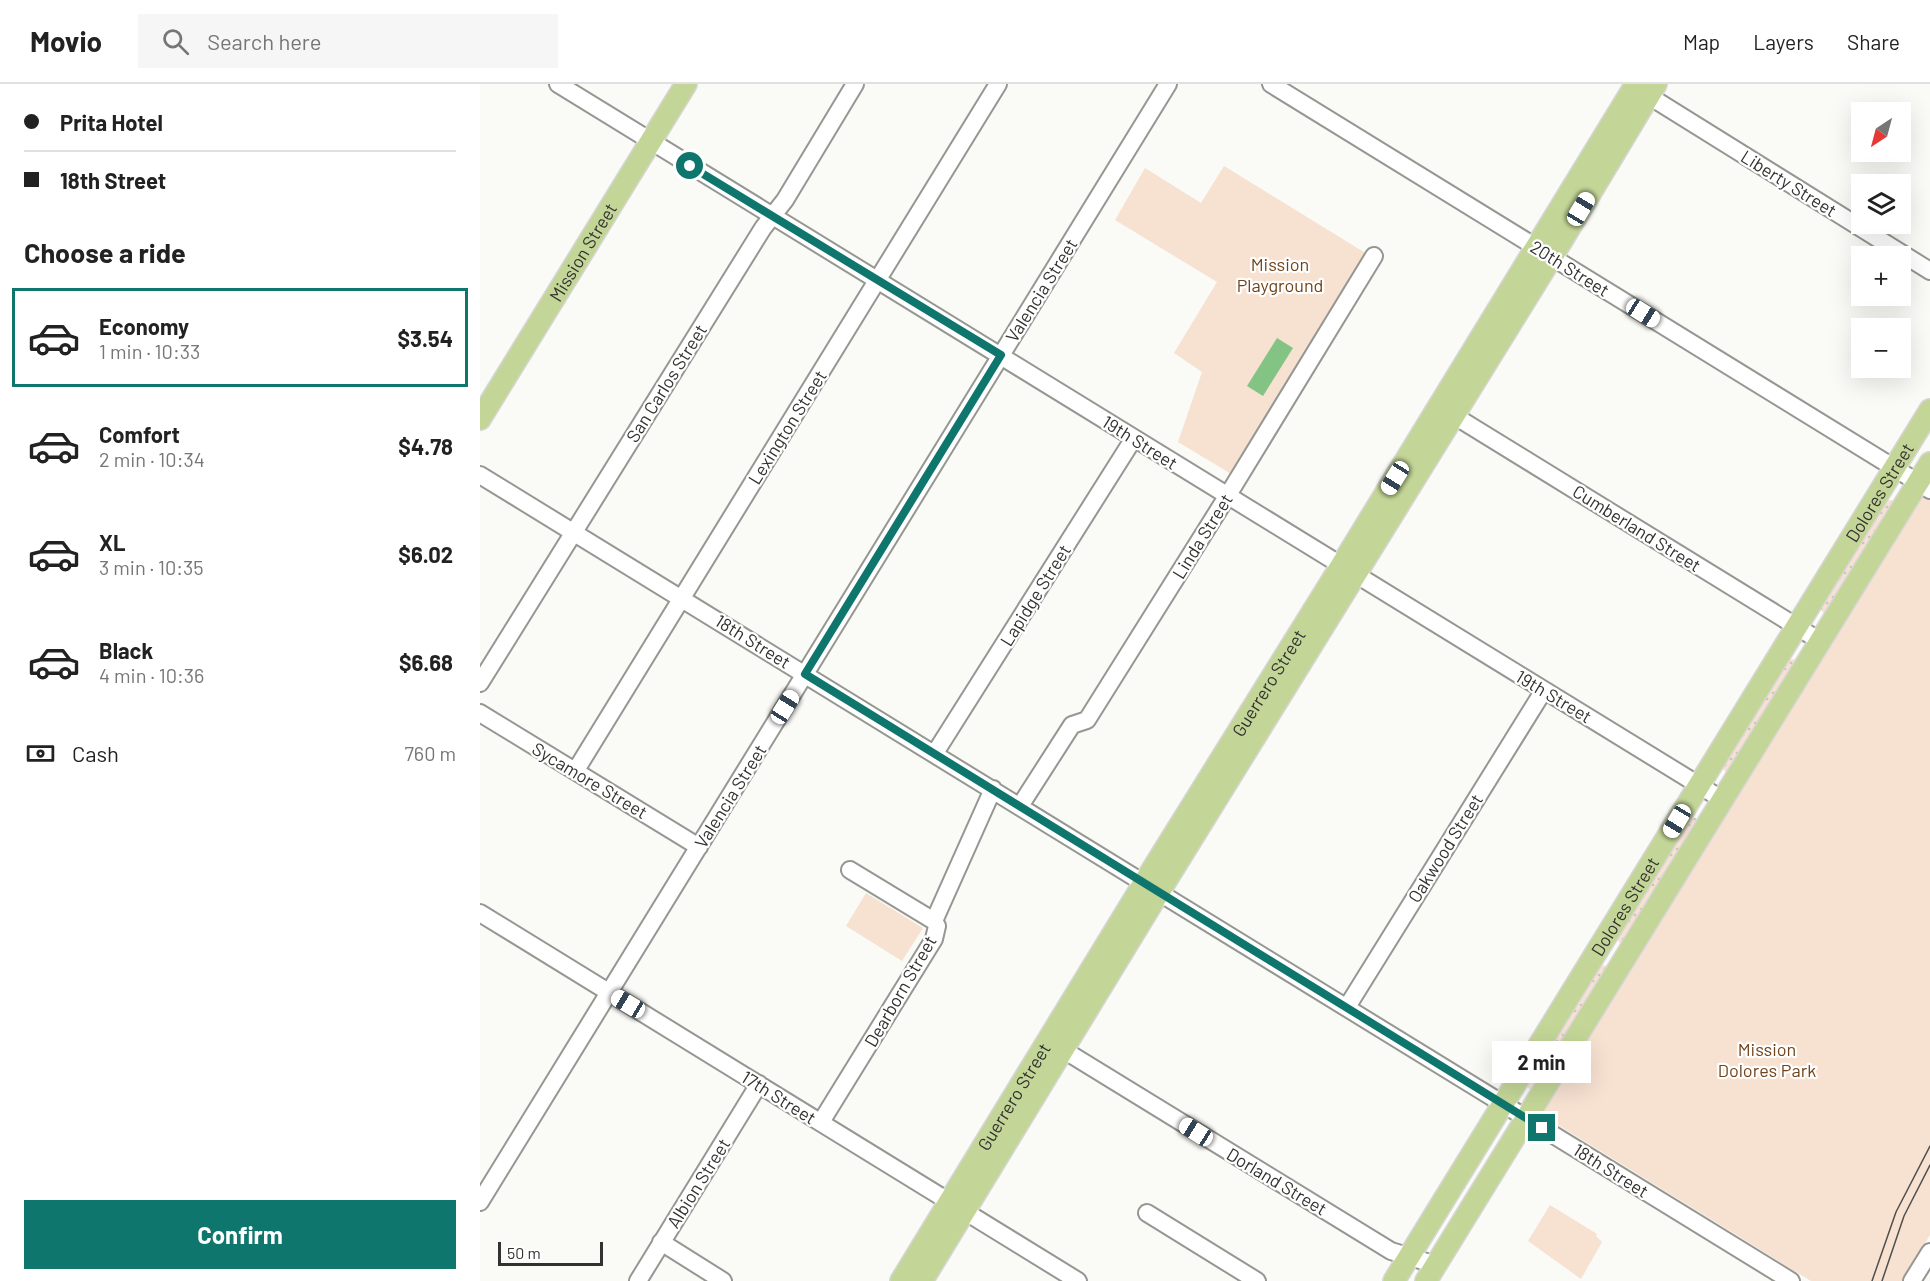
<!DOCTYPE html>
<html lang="en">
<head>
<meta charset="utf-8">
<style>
	:root { --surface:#fff; --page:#f6f6f6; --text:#222; --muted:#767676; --line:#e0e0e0; --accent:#0f766e }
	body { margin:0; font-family:Barlow,sans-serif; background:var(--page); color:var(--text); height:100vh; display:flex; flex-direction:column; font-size:22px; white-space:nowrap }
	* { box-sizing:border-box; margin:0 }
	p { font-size:20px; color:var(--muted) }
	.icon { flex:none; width:33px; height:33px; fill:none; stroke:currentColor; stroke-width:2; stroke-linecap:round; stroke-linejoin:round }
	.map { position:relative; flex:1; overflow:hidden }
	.panel { display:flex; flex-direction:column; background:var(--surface); width:480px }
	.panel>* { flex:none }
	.hud { display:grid; align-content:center; height:132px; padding:0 24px; background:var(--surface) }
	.needle { width:39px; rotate:216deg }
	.tools { position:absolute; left:1371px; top:18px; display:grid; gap:12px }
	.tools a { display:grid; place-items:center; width:60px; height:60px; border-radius:0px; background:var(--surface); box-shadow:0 6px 24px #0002; font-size:30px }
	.scale { position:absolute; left:18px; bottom:15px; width:105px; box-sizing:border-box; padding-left:6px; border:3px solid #323231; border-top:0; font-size:16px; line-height:21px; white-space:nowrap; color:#323231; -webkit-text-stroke:4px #fff; paint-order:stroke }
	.end { position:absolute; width:27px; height:27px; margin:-14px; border:8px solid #0f766e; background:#fff; box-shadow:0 0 0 3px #fff }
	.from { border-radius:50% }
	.bubble { position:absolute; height:42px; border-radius:0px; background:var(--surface); box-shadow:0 6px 24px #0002; font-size:20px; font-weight:700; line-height:42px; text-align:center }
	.car { position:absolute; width:18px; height:36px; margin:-18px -9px; border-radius:8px; box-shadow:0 0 4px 2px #0007; background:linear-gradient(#fff 24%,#345 0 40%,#fff 0 76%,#345 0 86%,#fff 0) }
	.hud b { display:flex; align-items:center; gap:21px; height:57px; font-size:22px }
	.hud b+b { border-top:2px solid var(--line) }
	.hud i { width:15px; height:15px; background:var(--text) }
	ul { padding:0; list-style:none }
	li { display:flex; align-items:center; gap:18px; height:99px; margin:0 12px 9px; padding:0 12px; border:3px solid transparent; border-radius:0px }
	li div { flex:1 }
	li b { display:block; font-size:22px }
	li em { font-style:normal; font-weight:700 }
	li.active { border-color:var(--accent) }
	li>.icon { width:54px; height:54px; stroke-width:1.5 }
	h2 { padding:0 24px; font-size:27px; line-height:72px }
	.pay { display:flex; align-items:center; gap:15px; height:66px; padding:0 24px; font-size:22px }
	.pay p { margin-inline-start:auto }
	.button { display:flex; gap:12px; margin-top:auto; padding:12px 24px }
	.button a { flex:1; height:69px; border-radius:0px; background:var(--accent); color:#fff; font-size:24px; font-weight:700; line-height:69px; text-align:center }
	header { display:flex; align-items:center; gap:36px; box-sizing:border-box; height:84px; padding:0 30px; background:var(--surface); border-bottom:2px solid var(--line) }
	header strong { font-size:28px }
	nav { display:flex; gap:33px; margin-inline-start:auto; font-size:21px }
	.search { width:420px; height:54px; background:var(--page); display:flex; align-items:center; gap:15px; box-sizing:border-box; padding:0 21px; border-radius:0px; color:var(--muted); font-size:22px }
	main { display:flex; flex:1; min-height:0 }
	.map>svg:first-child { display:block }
	.grass { fill:url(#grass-dots) }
	.green { fill:#f7e1d1 }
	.water { fill:#83c484 }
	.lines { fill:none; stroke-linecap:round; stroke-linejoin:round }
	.minor-casing { stroke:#969692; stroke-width:20 }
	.major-casing { stroke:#d6d6d6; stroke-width:24 }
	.minor { stroke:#fff; stroke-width:16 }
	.major { stroke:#c4d697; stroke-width:21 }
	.tram { stroke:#4f4f4e; stroke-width:1.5 }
	.route { stroke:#0f766e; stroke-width:8 }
	.labels { text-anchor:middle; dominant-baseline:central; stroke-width:4.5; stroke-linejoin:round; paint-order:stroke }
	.street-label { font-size:18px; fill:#323231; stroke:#fff }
	.park-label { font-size:18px; fill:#714319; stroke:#fff }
</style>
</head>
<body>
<header>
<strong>Movio</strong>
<div class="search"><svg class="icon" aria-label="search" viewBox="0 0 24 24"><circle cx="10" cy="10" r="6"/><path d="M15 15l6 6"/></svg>Search here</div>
<nav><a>Map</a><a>Layers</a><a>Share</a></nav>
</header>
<main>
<section class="panel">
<div class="hud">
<b><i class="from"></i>Prita Hotel</b>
<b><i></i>18th Street</b>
</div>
<h2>Choose a ride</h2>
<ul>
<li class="active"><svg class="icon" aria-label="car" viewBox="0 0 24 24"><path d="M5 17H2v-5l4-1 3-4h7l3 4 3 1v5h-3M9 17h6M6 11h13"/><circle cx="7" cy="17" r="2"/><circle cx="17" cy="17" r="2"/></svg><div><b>Economy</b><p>1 min · 10:33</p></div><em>$3.54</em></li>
<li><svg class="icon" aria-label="car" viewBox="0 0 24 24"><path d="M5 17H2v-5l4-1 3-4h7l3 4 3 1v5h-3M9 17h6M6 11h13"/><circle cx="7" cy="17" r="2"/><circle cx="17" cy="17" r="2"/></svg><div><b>Comfort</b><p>2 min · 10:34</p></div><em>$4.78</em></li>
<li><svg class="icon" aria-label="car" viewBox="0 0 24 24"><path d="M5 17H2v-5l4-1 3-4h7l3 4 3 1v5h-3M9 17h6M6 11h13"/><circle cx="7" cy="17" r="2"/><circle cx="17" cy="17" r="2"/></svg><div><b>XL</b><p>3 min · 10:35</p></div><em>$6.02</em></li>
<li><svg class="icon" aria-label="car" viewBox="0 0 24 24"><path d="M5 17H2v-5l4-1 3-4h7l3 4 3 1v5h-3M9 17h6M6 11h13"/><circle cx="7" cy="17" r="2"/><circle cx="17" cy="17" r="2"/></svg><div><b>Black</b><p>4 min · 10:36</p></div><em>$6.68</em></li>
</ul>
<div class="pay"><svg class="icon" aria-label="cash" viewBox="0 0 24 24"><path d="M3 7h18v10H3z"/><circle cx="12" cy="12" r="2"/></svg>Cash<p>760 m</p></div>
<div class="button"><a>Confirm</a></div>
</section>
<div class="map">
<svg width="1450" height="1197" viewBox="0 0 1450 1197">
	<defs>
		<pattern id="grass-dots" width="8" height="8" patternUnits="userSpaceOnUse" patternTransform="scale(1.5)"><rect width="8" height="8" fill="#f7e1d1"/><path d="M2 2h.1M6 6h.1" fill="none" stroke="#d4c2b4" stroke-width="1.8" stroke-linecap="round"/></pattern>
	</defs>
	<rect width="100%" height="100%" fill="#fafaf6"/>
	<!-- grass -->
	<path class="grass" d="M1411 416 1414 418 1345 531 1340 524 1406 417Z
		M1313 575 1316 577 1247 690 1242 683 1308 576Z
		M1215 734 1218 736 1142 862 1137 855 1210 735Z
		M1124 881 1127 883 1052 1008 1046 1001 1119 882Z"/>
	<!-- green -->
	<path class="green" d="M744 82 887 170 753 391 698 358 722 288 694 269 737 198 635 136 665 84 721 119Z
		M1443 412 1450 416V1151L1422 1197H1331L1062 1031Z
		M386 809 443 844 422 877 366 842Z
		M1070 1121 1117 1150 1116 1152 1122 1158 1101 1195 1048 1157Z"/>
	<!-- water -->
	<path class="water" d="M797 254 813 264 783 312 767 302Z"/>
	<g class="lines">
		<defs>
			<path id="minor" d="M78 0 1243 716
				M791 0 1450 406
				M1169 12 1450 187
				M973 331 1340 557
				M0 391 1311 1197
				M0 599 283 144 305 116 375 0
				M0 629 219 763
				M455 669 654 354
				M96 686 518 0
				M540 722 592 641 607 636 748 411 894 172
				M370 786 454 837
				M0 829 598 1197
				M867 923 1064 606
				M582 965 911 1167 956 1181
				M341 1038 454 855 457 842 454 837 513 705
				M0 1118 688 0
				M667 1129 777 1197
				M181 1158 243 1197
				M158 1197 279 1000
				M1432 1197 1450 1168"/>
			<g id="major">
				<path id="s1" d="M0 335 206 0"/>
				<path id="s2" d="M421 1197 664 799 861 482 1156 0"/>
				<path d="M442 1197 679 808 1072 173 1176 0"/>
				<path id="s3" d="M914 1197 1450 326"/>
				<path d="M946 1197 1450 379"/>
			</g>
		</defs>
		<!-- minor casing -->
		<use href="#minor" class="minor-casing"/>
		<!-- major casing -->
		<use href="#major" class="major-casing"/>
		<!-- minor -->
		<use href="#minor" class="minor"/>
		<!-- major -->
		<use href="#major" class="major"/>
		<!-- tram -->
		<path class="tram" d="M1392 1197 1416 1128 1450 1062
			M1402 1197 1424 1132 1450 1081"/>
	</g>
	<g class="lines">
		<!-- route -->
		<path class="route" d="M210 82 521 271 325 590 1062 1044"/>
	</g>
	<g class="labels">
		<!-- street labels -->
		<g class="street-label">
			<text transform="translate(1309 99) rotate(32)">Liberty Street</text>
			<text stroke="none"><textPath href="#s1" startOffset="196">Mission Street</textPath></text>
			<text transform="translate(1090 184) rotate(32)">20th Street</text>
			<text transform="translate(561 206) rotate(-58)">Valencia Street</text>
			<text transform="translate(186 299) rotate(-58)">San Carlos Street</text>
			<text transform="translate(307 343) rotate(-58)">Lexington Street</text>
			<text transform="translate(660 358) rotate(32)">19th Street</text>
			<text stroke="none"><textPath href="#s3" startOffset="926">Dolores Street</textPath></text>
			<text transform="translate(1157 444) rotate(32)">Cumberland Street</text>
			<text transform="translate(722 452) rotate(-58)">Linda Street</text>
			<text transform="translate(555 511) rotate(-58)">Lapidge Street</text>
			<text transform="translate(273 557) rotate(32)">18th Street</text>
			<text stroke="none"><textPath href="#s2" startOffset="702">Guerrero Street</textPath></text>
			<text transform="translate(1074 612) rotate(31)">19th Street</text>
			<text transform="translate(110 696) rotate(31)">Sycamore Street</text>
			<text transform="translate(250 712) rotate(-58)">Valencia Street</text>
			<text transform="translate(965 764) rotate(-58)">Oakwood Street</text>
			<text stroke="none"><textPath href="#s3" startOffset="440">Dolores Street</textPath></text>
			<text transform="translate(420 907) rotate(-60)">Dearborn Street</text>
			<text transform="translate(299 1013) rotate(32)">17th Street</text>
			<text stroke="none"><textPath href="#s2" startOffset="216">Guerrero Street</textPath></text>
			<text transform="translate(1131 1086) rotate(32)">18th Street</text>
			<text transform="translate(797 1097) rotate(31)">Dorland Street</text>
			<text transform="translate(218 1099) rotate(-58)">Albion Street</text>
		</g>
		<!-- park labels -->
		<g class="park-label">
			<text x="800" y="180">Mission<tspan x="800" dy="21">Playground</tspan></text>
			<text x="1287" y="965">Mission<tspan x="1287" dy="21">Dolores Park</tspan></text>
		</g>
	</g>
</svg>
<div class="tools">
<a><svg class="needle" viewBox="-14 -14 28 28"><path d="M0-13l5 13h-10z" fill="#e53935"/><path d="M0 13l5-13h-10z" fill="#767676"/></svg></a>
<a><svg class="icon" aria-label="layers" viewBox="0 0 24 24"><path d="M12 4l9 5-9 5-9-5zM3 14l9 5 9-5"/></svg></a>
<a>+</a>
<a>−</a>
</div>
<div class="scale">50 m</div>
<i class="end from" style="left:210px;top:82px"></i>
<i class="end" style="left:1062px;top:1044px"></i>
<div class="bubble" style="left:1012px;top:957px;width:99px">2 min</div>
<i class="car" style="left:1101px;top:125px;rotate:31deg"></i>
<i class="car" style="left:1163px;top:229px;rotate:122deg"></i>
<i class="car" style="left:915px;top:394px;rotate:212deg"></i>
<i class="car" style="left:305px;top:623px;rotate:32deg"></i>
<i class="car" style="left:1197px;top:737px;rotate:211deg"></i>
<i class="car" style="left:148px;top:920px;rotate:301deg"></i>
<i class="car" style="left:716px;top:1048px;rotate:302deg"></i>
</div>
</main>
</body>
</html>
